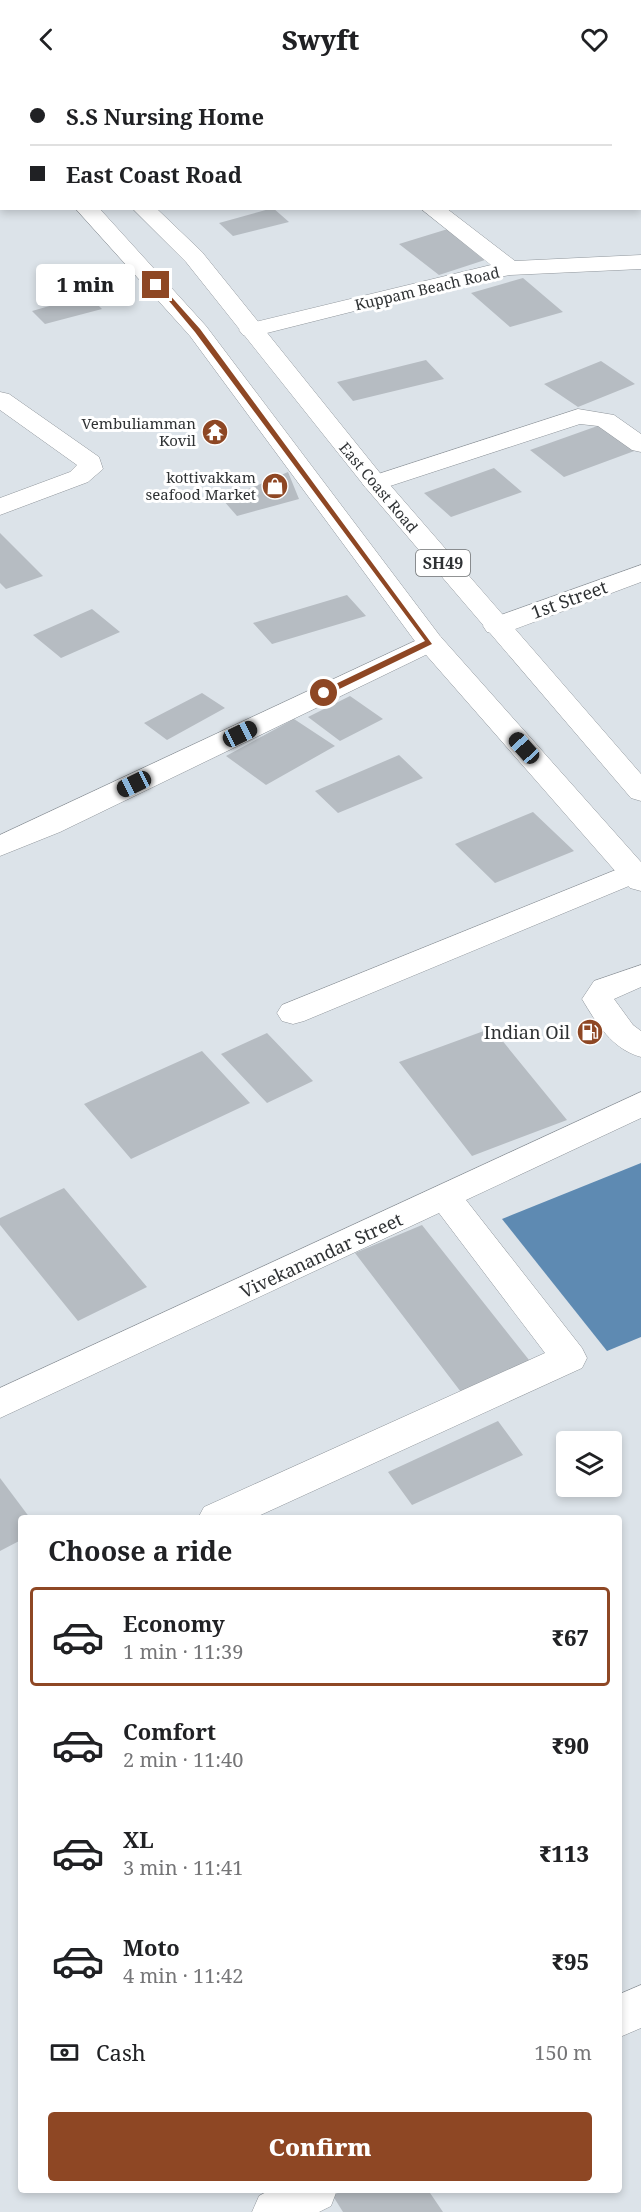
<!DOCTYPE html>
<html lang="en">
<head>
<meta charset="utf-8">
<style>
	:root { --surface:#fff; --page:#f6f6f6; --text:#202124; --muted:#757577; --line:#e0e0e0; --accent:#8e4724 }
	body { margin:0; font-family:"Noto Serif",serif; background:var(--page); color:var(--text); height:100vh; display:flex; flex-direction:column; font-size:22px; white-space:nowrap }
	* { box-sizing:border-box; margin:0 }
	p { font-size:20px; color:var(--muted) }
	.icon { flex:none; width:33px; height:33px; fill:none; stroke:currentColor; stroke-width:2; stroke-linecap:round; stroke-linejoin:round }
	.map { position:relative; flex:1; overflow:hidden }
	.panel { position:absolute; left:18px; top:1437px; width:604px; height:678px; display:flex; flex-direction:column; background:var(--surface); border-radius:6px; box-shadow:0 3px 9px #0003 }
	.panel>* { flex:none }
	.hud { position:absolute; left:0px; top:0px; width:642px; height:132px; box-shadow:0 3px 9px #0003; display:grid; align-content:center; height:132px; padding:0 30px; background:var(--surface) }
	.buttons { position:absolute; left:556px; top:1353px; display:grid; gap:12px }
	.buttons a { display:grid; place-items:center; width:66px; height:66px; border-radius:6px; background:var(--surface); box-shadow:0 3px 9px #0003; font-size:30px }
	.end { position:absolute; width:27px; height:27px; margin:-14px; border:8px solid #8e4724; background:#fff; box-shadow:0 0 0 3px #fff }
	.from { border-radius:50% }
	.bubble { position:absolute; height:42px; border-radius:6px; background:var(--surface); box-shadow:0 3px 9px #0003; font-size:20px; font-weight:800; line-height:42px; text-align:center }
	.car { position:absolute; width:18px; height:36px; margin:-18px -9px; border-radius:8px; box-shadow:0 0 4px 2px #0007; background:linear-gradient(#222 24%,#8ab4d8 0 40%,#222 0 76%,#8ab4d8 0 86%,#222 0) }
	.hud b { display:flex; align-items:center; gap:21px; height:57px; font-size:22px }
	.hud b+b { border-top:2px solid var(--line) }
	.hud i { width:15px; height:15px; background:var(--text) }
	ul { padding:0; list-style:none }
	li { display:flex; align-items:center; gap:18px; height:99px; margin:0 12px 9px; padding:0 18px; border:3px solid transparent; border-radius:6px }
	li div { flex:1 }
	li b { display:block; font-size:22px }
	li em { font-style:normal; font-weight:800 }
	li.selected { border-color:var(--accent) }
	li>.icon { width:54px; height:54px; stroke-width:1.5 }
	h2 { padding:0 30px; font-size:27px; line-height:72px }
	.pay { display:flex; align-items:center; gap:15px; height:66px; padding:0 30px; font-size:22px }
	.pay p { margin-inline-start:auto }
	.cta { display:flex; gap:12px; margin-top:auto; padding:12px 30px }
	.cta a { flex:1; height:69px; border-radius:6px; background:var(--accent); color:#fff; font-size:24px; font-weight:800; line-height:69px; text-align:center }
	header { display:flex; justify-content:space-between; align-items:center; height:78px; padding:0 30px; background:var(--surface); font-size:27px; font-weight:800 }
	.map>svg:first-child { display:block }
	.water { fill:#5e8ab2 }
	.building { fill:#b6bcc2 }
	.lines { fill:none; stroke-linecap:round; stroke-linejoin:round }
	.minor-casing { stroke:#8f959b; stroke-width:1 }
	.major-casing { stroke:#8f959b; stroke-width:1 }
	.minor { fill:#fff; fill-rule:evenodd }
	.major { fill:#fff; fill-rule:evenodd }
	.route { fill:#8e4724 }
	.labels { text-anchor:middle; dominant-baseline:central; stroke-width:6; stroke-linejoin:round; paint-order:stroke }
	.far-street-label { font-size:15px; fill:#2f3234; stroke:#fff }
	.far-poi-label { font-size:15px; fill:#2f3234; stroke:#fff; text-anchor:end }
	.shield { fill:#fff; stroke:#6d7071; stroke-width:1.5 }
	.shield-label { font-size:16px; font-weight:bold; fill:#2f3234 }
	.street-label { font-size:18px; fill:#2f3234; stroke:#fff }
	.poi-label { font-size:18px; fill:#2f3234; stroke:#fff; text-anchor:end }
</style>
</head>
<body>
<header><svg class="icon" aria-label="back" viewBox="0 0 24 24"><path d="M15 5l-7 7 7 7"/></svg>Swyft<svg class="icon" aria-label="heart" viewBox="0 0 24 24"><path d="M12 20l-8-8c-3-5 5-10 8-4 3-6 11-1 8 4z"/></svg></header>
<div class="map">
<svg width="641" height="2134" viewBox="0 0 641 2134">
	<rect width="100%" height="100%" fill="#dce3e9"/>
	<!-- water -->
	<path class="water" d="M641 1085V1259L607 1273 502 1141Z"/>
	<!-- building -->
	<path class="building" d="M273 130 289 144 233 158 219 145Z
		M451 150 491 180 439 197 399 166Z
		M523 200 563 234 510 249 471 215Z
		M88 217 102 231 45 246 32 233Z
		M426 282 444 301 353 323 337 304Z
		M601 283 635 306 578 329 544 306Z
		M603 346 637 372 564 399 530 372Z
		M494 390 522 414 451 439 424 415Z
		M288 394 299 421 237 438 223 422Z
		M0 455 43 498 6 511 0 505Z
		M347 517 366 538 272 566 253 545Z
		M92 531 120 554 61 580 33 557Z
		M202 615 225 630 167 662 144 645Z
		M350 618 383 641 340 663 308 639Z
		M294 641 335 668 266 707 226 678Z
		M399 677 423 700 338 735 315 713Z
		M533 734 574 773 495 805 455 766Z
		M492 950 567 1042 472 1078 399 984Z
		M267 955 313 1003 267 1025 221 976Z
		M202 973 250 1025 131 1081 84 1026Z
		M64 1110 147 1209 78 1243 0 1147V1140Z
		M422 1147 533 1287 464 1318 355 1175Z
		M498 1343 523 1377 412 1427 388 1394Z
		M0 1400 30 1440H21V1462L0 1473Z
		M342 2112H428L443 2134H343L333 2118Z"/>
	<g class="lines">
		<defs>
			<path id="minor" d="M0 114H2V128H0Z
				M420 130H446L515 183 641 177V191L510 197 466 205 251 259 243 257 239 252 243 247 491 187Z
				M0 314 9 316 99 379 103 391 88 404 0 437V420L70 394 77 387 0 332Z
				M578 331 614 337 641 356V374L632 372 598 348 580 346 384 410 375 413 366 410 362 405 366 400Z
				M641 487V504L507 554 497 556 487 554 483 548 487 542Z
				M430 556 440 558 444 564 440 570 60 754 0 778V757Z
				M633 785 641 787V803L304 943 293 946 282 943 277 935 282 927Z
				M641 887V909L614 921 633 947 641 953V979C612 971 597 946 582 921L594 903Z
				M641 1014V1040L466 1122 582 1270 587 1280 582 1290 254 1440H198L204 1429 545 1275 439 1135 0 1340V1310Z
				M641 1907V1950L620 1959V1916Z
				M270 2112H337L331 2128 319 2134H252L259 2118Z"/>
			<path id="major" d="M0 19H2V32H0Z
				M0 53H2V66H0Z
				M75 130H99L206 248 440 558 641 784V813L630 810 420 570 190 258Z
				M132 130H156L202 174 384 400 641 696V723L631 720 366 410 186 184Z"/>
		</defs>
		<!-- minor casing -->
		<use href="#minor" class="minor-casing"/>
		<!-- major casing -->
		<use href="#major" class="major-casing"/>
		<!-- minor -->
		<use href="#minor" class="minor"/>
		<!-- major -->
		<use href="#major" class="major"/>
	</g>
	<!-- route -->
	<path class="route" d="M154 205H159L200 251 432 566 327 617H321V613L425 563 195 254Z"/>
	<!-- icons -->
	<defs>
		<symbol id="temple-disc" viewBox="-11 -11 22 22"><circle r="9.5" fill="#8e4724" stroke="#fff"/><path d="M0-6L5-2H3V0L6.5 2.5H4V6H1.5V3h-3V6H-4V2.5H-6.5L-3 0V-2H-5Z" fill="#fff"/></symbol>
		<symbol id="shop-disc" viewBox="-11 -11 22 22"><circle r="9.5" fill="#8e4724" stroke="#fff"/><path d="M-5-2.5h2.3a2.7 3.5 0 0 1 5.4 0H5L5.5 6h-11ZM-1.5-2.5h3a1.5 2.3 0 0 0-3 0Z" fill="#fff"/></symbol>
		<symbol id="fuel-disc" viewBox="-11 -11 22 22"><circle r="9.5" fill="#8e4724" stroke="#fff"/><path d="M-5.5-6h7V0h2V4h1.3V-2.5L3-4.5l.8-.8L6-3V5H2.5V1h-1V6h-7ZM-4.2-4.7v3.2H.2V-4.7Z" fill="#fff"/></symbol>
	</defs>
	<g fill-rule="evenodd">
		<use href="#temple-disc" x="200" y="339" width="30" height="30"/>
		<use href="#shop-disc" x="260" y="393" width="30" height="30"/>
		<use href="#fuel-disc" x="575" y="939" width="30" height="30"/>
	</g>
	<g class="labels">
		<!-- far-street labels -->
		<g class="far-street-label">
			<text transform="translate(427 210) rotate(-13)">Kuppam Beach Road</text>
			<text transform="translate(379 409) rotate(50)">East Coast Road</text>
		</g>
		<!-- far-poi labels -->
		<g class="far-poi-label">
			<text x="196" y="345">Vembuliamman<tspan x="196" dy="17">Kovil</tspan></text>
			<text x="256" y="399">kottivakkam<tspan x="256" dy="17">seafood Market</tspan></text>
		</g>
		<!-- shield labels -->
		<rect class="shield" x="416" y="472" width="54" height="26" rx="4.5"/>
		<g class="shield-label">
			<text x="443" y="485">SH49</text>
		</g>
		<!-- street labels -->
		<g class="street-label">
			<text transform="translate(569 521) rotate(-20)">1st Street</text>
			<text transform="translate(321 1177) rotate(-25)">Vivekanandar Street</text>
		</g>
		<!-- poi labels -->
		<g class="poi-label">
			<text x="570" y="954">Indian Oil</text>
		</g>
	</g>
</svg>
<div class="buttons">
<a><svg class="icon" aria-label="layers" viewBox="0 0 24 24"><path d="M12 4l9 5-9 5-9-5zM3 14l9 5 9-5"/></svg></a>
</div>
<i class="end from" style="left:324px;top:615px"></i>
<i class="end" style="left:156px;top:207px"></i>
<div class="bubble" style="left:36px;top:186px;width:99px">1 min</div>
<i class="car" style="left:240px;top:656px;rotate:64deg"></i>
<i class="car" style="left:524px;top:670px;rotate:318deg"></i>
<i class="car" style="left:134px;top:706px;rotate:244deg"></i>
<div class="hud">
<b><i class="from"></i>S.S Nursing Home</b>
<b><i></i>East Coast Road</b>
</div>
<section class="panel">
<h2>Choose a ride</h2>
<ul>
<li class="selected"><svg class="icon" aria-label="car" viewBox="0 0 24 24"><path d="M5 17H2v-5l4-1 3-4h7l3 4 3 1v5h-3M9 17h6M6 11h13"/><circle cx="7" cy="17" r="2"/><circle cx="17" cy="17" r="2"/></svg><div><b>Economy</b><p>1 min · 11:39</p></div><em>₹67</em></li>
<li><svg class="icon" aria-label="car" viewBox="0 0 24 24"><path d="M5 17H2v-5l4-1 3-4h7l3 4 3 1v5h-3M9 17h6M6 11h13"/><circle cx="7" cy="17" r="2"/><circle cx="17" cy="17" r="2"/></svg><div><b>Comfort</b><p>2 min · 11:40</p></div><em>₹90</em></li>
<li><svg class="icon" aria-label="car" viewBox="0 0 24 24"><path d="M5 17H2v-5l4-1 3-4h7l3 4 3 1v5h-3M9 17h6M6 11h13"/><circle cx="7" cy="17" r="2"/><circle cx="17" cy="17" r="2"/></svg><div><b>XL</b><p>3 min · 11:41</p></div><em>₹113</em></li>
<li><svg class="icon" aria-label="car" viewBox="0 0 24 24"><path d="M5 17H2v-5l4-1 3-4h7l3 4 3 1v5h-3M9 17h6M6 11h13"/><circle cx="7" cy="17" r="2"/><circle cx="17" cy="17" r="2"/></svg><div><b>Moto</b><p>4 min · 11:42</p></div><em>₹95</em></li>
</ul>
<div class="pay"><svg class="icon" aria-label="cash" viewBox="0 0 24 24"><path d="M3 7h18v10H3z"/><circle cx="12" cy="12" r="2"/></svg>Cash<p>150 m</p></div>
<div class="cta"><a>Confirm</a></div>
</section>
</div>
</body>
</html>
